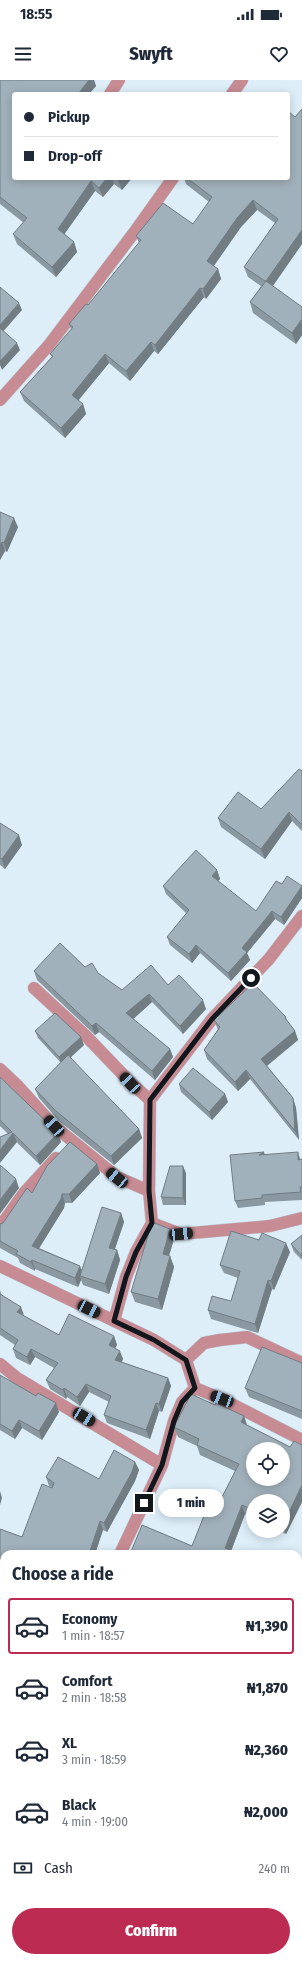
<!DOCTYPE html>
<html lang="en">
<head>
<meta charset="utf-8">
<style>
	:root { --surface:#fff; --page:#f6f6f7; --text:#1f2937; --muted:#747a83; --line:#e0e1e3; --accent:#bb2b52 }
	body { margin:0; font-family:"Fira Sans Condensed",sans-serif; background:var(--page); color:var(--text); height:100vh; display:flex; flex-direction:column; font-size:15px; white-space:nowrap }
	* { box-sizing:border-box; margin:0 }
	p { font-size:13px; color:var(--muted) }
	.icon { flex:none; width:22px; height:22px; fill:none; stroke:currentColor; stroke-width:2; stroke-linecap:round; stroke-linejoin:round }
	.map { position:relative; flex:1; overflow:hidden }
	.sheet { position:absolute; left:0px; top:1470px; width:302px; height:412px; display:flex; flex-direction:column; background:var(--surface); border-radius:12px 12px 0 0; box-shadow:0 2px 10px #0003 }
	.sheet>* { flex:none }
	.hud { position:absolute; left:12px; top:12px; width:278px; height:88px; border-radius:4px; box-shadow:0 2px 10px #0003; display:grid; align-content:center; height:88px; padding:0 12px; background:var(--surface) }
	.fabs { position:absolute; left:246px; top:1362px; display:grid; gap:8px }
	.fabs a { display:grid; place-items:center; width:44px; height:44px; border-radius:50%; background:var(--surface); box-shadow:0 2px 10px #0003; font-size:20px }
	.end { position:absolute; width:18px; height:18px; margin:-9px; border:5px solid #12171b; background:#fff; box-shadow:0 0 0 2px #fff }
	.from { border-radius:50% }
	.bubble { position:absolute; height:28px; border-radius:14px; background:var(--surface); box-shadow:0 2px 10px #0003; font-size:13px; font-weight:800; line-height:28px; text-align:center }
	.car { position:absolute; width:12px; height:24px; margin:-12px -6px; border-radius:5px; box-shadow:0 0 3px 1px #0007; background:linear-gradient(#222 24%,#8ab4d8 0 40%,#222 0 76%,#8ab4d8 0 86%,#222 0) }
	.hud b { display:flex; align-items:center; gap:14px; height:38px; font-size:15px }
	.hud b+b { border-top:1px solid var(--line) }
	.hud i { width:10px; height:10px; background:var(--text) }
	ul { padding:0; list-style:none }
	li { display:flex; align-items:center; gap:12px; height:56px; margin:0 8px 6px; padding:0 4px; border:2px solid transparent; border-radius:4px }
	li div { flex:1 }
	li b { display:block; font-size:15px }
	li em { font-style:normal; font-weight:800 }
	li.current { border-color:var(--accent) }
	li>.icon { width:36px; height:36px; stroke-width:1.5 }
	h2 { padding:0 12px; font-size:18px; line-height:48px }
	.pay { display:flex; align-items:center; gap:10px; height:44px; padding:0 12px; font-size:15px }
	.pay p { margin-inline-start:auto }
	.primary-button { display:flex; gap:8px; margin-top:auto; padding:8px 12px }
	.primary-button a { flex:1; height:46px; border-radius:24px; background:var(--accent); color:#fff; font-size:16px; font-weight:800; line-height:46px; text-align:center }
	.status { display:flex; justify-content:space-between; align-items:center; height:28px; padding:0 20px; background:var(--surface); direction:ltr }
	.status svg { height:11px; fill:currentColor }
	header { display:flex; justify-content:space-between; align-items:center; height:52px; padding:0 12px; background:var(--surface); font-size:18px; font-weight:800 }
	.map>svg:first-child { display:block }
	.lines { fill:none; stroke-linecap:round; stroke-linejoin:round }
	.street-casing { stroke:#bdccd5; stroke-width:13 }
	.street { stroke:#c78b93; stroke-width:12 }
	.wall { fill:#8a98a1; fill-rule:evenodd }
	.shaded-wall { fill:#717c83 }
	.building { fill:#a1b1bb; stroke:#717c83; fill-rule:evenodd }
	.route { stroke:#12171b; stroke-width:5 }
</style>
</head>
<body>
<div class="status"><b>18:55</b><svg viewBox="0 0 49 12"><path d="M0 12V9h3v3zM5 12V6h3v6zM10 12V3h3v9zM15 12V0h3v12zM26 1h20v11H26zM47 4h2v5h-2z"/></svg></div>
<header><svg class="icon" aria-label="menu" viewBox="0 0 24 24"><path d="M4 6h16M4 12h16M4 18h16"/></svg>Swyft<svg class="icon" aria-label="heart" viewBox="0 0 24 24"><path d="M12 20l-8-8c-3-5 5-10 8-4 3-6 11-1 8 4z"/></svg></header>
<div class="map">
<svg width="302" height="1882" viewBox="0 0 302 1882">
	<rect width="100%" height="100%" fill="#ddeef9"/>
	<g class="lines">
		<defs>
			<path id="street" d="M110 14 119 0
				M232 14 242 0
				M0 320 49 265 136 150 173 98
				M34 908 86 956 131 1003 150 1020
				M0 989 17 1005 54 1046 117 1097 149 1111
				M152 1143 149 1111 150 1020 212 939 269 879 302 836
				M0 1147 24 1113 56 1078
				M0 1186 154 1260 186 1280 195 1308 182 1322 174 1341 162 1385 120 1474
				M114 1241 126 1197 136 1172 152 1143 181 1154 270 1146 302 1138
				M186 1280 204 1263 220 1260 247 1257 302 1283
				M0 1284 17 1298 162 1385
				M195 1308 222 1319 302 1360
				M298 1601 302 1595
				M0 1642 4 1643
				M298 1745 302 1747
				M0 1864 4 1866
				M39 1878 46 1882
				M103 1882 106 1878"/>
		</defs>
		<!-- street casing -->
		<use href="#street" class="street-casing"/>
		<!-- street -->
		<use href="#street" class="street"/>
	</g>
	<!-- wall -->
	<path class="wall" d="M0 0H94L96 6 89 14H14V98H132L122 110 114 104 103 117 95 111 64 154 74 162 77 172 56 197 17 164 13 154 24 143 0 124Z
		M302 29V164L273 206 302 227V255L296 264 253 233 250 222 261 206 248 197 244 187 275 143 257 130 241 147 214 186 218 189 221 199 206 219 204 217 158 274 154 271 130 301 109 283 78 321 83 324 86 334 65 358 24 321 20 312 52 277 50 274 71 249 69 244 88 225 139 163 136 156 193 144 209 122 186 104 184 98H288L295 37Z
		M0 432 18 447 7 472 5 471 0 480Z
		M302 691V751L292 741 265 779 221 747 218 738 261 729Z
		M0 743 22 765 5 789 0 785Z
		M217 790 220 799 218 801 256 831 282 804 302 806V818L284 845 275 839 247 873 250 880 231 901 200 873 192 883 170 865 167 857 187 834 166 814 163 806Z
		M85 887 98 893 122 910 168 905 206 929 183 954 152 922 133 939 170 969 173 977 155 1000 99 952 95 955 37 900 34 891Z
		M286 937 288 943 295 951 298 960 267 986 293 1018 296 1028 299 1060 250 999 238 1011 207 979 204 970 218 950 214 940Z
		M35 951 84 965 70 978 139 1049 142 1058 114 1085 59 1041 39 1018 35 1009 61 983 38 958Z
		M0 997 58 1053 61 1062 40 1085 0 1046Z
		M179 1004 225 1014 228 1022 212 1040 181 1012Z
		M265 1075 300 1080 302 1079V1120L265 1122V1125L238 1128 235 1121Z
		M97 1084 100 1093 72 1123H65L64 1128 39 1168 80 1186 81 1190 121 1133 124 1142 115 1169 117 1170 120 1180 109 1214 83 1205 81 1200 78 1207 35 1189V1191L20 1183 18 1178 0 1168V1144L3 1143 32 1113Z
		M186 1093V1125H163L161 1117Z
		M170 1149 174 1159 169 1176H170L174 1187 162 1230 135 1222 131 1212Z
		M302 1155V1180L294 1172 291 1164Z
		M290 1172 274 1210 272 1209 258 1253 211 1239 208 1230 231 1221 238 1198 224 1193 220 1185Z
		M0 1210 1 1213V1214L24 1236 59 1255 114 1256 117 1265 115 1268 123 1279 122 1282 168 1298 171 1306 162 1332 159 1331 150 1359 107 1343 104 1335 109 1322 89 1312 80 1326 67 1317 66 1319 50 1309 46 1300 54 1288 35 1277 30 1285 16 1278 13 1269 15 1265 0 1255Z
		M302 1283V1339L249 1317 245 1308Z
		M0 1295 59 1332 42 1360 22 1348 15 1359 0 1350Z
		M191 1314 215 1325 216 1323 244 1336 247 1345 290 1367 294 1361 302 1365V1422L286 1454 280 1451H283V1421H253V1438L245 1434 231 1471 240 1474H124L125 1472 130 1474 142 1445 192 1466 213 1413 222 1417 235 1391 200 1375 197 1366 178 1357 174 1347ZM253 1369H283V1399H253Z
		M135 1382 139 1390 135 1401 107 1452 103 1450 95 1474H4V1560L1 1567H0V1495L3 1488 0 1487V1449L22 1457 51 1407 49 1406 46 1397 99 1399Z
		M0 1671 4 1672V1727L0 1725Z"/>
	<!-- shaded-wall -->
	<path class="shaded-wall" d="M89 0H94L96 6 89 14H78Z
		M107 98H112L114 104 103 117 99 108Z
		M120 98H132L122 110 118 100Z
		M91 101 95 111 61 159 58 149Z
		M253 120 257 130 241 147 210 191 207 181 237 138Z
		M302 150V164L269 211 265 202Z
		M74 162 77 172 56 197 52 187Z
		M218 189 221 199 206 219 203 209Z
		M200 208 204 217 158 274 155 265Z
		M19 223 22 230 1 254 0 250V245Z
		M302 239V255L296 264 292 253Z
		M151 262 154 271 130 301 126 291Z
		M17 263 20 270 2 290 0 285V281Z
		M105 274 109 283 75 324 72 315Z
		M83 324 86 334 65 358 61 348Z
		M14 438 18 447 7 472 4 463Z
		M2 462 5 471 0 480V465Z
		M289 732 292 741 265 779 261 769Z
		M19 755 22 765 5 789 2 779Z
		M217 790 220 799 215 804 212 796Z
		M302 806V818L284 845 281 837Z
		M272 831 275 839 247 873 250 880 231 901 228 893 242 868Z
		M196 865 200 873 192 883 189 874Z
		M149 914 152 922 130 942 126 933Z
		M203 920 206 929 183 954 180 946Z
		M96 943 99 952 95 955 92 946Z
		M295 951 298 960 264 988 261 979Z
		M81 957 84 965 62 985 59 977Z
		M170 969 173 977 155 1000 152 991Z
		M246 990 250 999 238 1011 235 1002Z
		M225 1014 228 1022 212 1040 209 1032Z
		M293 1018 296 1028 299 1060 295 1051Z
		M139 1049 142 1058 114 1085 111 1076Z
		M13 1053 17 1062 0 1083V1070Z
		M58 1053 61 1062 40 1085 36 1076Z
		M264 1072 266 1079 259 1075Z
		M298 1072 300 1079 301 1087 298 1080Z
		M97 1084 100 1093 72 1123 69 1114Z
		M183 1086 186 1093V1125L183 1118Z
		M16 1099 19 1108 0 1134V1120Z
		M62 1114 65 1123 64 1128 35 1175 32 1166Z
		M121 1133 124 1142 112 1177 109 1168Z
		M170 1149 174 1159 166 1185 163 1174Z
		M286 1163 290 1172 274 1210 271 1201Z
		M117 1170 120 1180 109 1214 105 1204Z
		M170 1176 174 1187 162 1230 158 1219Z
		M32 1180 35 1189V1191L31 1182Z
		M80 1186 83 1195 80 1196 81 1200 78 1207 75 1198Z
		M268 1200 272 1209 258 1253 255 1244Z
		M21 1227 24 1235 17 1232Z
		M114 1256 117 1265 112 1274 109 1265Z
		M31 1269 35 1277 30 1285 27 1277Z
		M120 1271 123 1279 119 1288 115 1280Z
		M168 1298 171 1306 162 1332 159 1324Z
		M86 1304 89 1312 80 1326 77 1317Z
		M64 1308 67 1317 66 1319 63 1310Z
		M56 1323 59 1332 42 1360 39 1351Z
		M156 1323 159 1331 150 1359 146 1350Z
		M244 1336 247 1345 241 1342Z
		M19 1340 22 1348 15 1359 12 1351Z
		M135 1382 139 1390 135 1401 107 1452 104 1443Z
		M302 1405V1422L286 1454 283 1445Z
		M0 1411 2 1418 0 1425Z
		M242 1425 245 1434 230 1474 225 1468Z
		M100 1441 103 1450 95 1474H89Z
		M4 1544V1560L1 1567 0 1564V1554Z
		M0 1753 3 1761 0 1768Z
		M159 1878H168L165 1882H156Z
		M239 1878H243L244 1881V1882H236Z"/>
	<!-- building -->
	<path class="building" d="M0 0H89L78 14H14V98H107L99 108 91 101 58 149 74 162 52 187 13 154 27 138 0 117Z
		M302 29V150L266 201H265L244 187 278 139 253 120 237 138 207 181 218 189 203 209 200 208 155 265 151 262 126 291 105 274 72 315 83 324 61 348 20 312 53 276 50 274 73 247 69 244 86 224 88 225 141 160 136 156 163 123 193 144 212 117 187 98H288V31L295 37Z
		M115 98H120L118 100Z
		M266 201 302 227V239L292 253 250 222Z
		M0 207 19 223 0 245Z
		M0 248 17 263 0 281Z
		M0 432 14 438 4 463 2 462 0 465Z
		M299 689 302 691V745L289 732 261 769 218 738 238 712 261 729Z
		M0 743 19 755 2 779 0 778Z
		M196 770 217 790 212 796 256 831 276 801 282 804 287 796 302 806 281 837 272 831 242 868 247 872 228 893 196 865 189 874 167 857 189 830 163 806Z
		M60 863 85 887 92 883 98 893 122 910 151 885 168 905 179 895 203 920 180 946 149 914 126 933 170 969 152 991 96 943 92 946 34 891Z
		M253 903 286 937 285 938 295 951 261 979 293 1018 295 1051 246 990 235 1002 204 970 220 947 214 940Z
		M55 933 81 957 59 977 35 951Z
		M68 975 139 1049 111 1076 56 1031 35 1009Z
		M193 988 225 1014 209 1032 179 1004Z
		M0 997 58 1053 36 1076 13 1053 0 1070V1057L12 1052 0 1040Z
		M70 1062 97 1084 69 1114H62L61 1119 32 1166 80 1186 75 1198 32 1180 31 1182 16 1174 18 1171 0 1161V1144L3 1143 27 1108 32 1113 47 1086Z
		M264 1072 259 1075 298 1072V1080L302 1079V1107H300L301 1112 262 1115V1118L235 1121 230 1075Z
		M0 1085 16 1099 0 1120Z
		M170 1086H183V1118L161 1117Z
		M102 1127 121 1133 109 1168 117 1170 105 1204 80 1196Z
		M152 1142 170 1149 163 1174 170 1176 158 1219 131 1212Z
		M231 1151 259 1160 262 1153 286 1163 271 1201 268 1200 255 1244 208 1230 212 1216 231 1221 240 1191 220 1185Z
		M302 1155V1176L291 1164Z
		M0 1214 21 1227 17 1232 59 1255 69 1234 114 1256 109 1265 120 1271 115 1280 168 1298 159 1324 156 1323 146 1350 104 1335 111 1316 86 1304 77 1317 64 1308 63 1310 46 1300 58 1283 31 1269 27 1277 13 1269 18 1260 0 1248Z
		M262 1267 302 1283V1331L245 1308Z
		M0 1295 36 1316 38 1313 56 1323 39 1351 19 1340 12 1351 0 1344Z
		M191 1314 215 1325 216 1323 244 1336 241 1342 290 1367 294 1361 302 1365V1405L283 1445V1421H253V1430L242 1425 225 1468 240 1474H124L125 1472 130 1474 142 1445 192 1466 213 1413 222 1417 239 1384 197 1365 199 1359 174 1347ZM253 1369H283V1399H253Z
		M114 1370 135 1382 132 1392 104 1443 100 1441 89 1474H4V1480L0 1479V1449L22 1457 42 1404 52 1408 54 1403 46 1397 58 1377 99 1399Z
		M4 1484V1544L0 1554V1495Z
		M0 1671 4 1672V1719L0 1718Z
		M6 1878H39L44 1880 43 1882H4Z
		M127 1878H159L156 1882H125Z
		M196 1878H239L236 1882H194Z"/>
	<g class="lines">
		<!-- route -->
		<path class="route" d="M144 1423 162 1385 174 1341 182 1322 195 1308 186 1280 154 1260 114 1241 126 1197 136 1172 152 1143 149 1111 150 1020 212 939 251 898"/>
	</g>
</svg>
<div class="fabs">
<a><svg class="icon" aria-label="locate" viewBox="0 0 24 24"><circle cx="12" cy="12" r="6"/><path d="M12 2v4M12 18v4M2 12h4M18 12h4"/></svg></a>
<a><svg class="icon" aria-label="layers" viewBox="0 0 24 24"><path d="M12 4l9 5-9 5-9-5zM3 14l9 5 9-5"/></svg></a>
</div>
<i class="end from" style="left:251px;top:898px"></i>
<i class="end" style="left:144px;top:1423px"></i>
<div class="bubble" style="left:158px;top:1409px;width:66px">1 min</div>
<i class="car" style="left:130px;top:1003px;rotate:317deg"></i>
<i class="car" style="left:54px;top:1046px;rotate:318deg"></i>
<i class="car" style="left:117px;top:1098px;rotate:309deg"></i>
<i class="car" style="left:181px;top:1154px;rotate:85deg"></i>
<i class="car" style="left:89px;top:1229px;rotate:117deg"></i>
<i class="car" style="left:222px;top:1319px;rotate:291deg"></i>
<i class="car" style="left:84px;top:1337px;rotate:121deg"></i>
<div class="hud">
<b><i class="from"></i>Pickup</b>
<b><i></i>Drop-off</b>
</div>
<section class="sheet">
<h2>Choose a ride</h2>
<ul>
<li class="current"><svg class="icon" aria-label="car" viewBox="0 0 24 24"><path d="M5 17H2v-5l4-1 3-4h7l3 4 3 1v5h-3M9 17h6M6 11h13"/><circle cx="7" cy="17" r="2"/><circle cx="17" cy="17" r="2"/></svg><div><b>Economy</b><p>1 min · 18:57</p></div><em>₦1,390</em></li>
<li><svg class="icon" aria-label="car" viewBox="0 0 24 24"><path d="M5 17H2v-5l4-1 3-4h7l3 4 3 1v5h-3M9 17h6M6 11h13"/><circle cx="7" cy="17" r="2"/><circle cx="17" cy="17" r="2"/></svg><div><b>Comfort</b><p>2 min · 18:58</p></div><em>₦1,870</em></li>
<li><svg class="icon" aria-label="car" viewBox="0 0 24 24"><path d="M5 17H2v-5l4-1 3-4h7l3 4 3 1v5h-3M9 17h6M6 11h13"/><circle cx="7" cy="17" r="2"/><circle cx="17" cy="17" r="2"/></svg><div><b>XL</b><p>3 min · 18:59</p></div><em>₦2,360</em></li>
<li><svg class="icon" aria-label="car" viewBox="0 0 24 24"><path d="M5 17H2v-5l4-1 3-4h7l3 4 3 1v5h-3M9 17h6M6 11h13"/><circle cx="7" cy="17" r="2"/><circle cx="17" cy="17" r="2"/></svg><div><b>Black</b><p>4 min · 19:00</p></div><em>₦2,000</em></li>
</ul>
<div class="pay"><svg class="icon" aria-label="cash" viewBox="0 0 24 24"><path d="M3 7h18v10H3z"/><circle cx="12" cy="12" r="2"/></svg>Cash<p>240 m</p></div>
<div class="primary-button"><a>Confirm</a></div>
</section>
</div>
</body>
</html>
